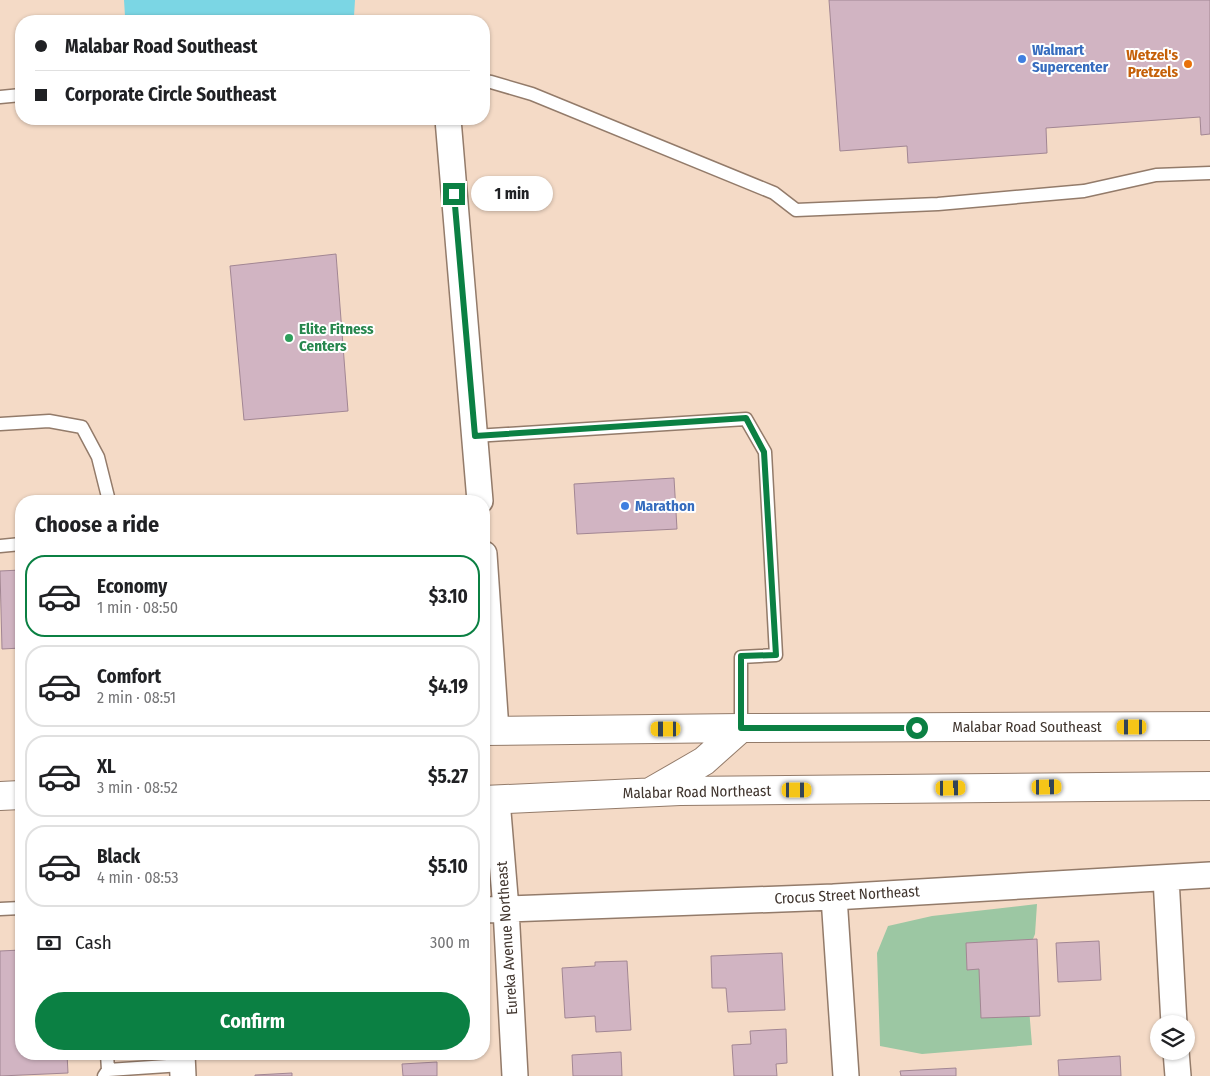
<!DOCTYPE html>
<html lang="en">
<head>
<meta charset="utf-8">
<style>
	:root { --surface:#fff; --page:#f2f2f2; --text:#202124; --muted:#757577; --line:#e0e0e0; --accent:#0b8043 }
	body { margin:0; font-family:"Fira Sans Condensed",sans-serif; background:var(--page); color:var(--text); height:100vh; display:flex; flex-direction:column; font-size:19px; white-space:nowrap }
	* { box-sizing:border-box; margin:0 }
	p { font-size:16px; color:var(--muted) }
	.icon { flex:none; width:28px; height:28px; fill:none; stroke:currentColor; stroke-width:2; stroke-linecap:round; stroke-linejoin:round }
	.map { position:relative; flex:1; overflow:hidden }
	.drawer { position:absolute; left:15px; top:495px; width:475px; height:565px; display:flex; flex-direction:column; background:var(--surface); border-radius:20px; box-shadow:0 1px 4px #0004 }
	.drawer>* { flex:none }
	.guide { position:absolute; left:15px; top:15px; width:475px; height:110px; border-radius:20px; box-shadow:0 1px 4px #0004; display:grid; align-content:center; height:110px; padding:0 20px; background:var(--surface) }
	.controls { position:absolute; left:1150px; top:1015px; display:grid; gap:10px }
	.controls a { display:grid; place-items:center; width:45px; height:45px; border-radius:50%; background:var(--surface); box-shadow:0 1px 4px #0004; font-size:25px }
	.end { position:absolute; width:22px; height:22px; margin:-11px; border:6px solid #0b8043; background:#fff; box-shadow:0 0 0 2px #fff }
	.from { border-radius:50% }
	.bubble { position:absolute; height:35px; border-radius:18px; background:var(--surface); box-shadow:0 1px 4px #0004; font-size:16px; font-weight:700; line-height:35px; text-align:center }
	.car { position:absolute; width:15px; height:30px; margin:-15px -8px; border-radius:6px; box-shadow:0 0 4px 1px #0007; background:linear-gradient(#f5c518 24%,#345 0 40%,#f5c518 0 76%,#345 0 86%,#f5c518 0) }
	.guide b { display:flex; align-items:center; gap:18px; height:48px; font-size:19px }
	.guide b+b { border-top:1px solid var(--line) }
	.guide i { width:12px; height:12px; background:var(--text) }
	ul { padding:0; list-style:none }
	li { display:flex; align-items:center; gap:15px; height:82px; margin:0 10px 8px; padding:0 10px; border:2px solid var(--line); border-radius:20px }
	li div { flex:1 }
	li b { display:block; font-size:19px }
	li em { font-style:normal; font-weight:700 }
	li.selected { border-color:var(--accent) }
	li>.icon { width:45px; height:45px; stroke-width:1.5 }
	h2 { padding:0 20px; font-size:22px; line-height:60px }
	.pay { display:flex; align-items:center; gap:12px; height:55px; padding:0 20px; font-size:19px }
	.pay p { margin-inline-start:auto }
	.cta { display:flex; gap:10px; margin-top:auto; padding:10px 20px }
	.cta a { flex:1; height:58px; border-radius:30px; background:var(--accent); color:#fff; font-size:20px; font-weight:700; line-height:58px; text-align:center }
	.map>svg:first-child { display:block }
	.green { fill:#9cc7a3 }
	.water { fill:#7bd6e4 }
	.building { fill:#d1b4c2; stroke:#a28693 }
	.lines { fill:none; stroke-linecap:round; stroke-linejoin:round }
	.service-casing { stroke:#937b6a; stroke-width:15 }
	.minor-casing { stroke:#937b6a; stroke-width:28 }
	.secondary-casing { stroke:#937b6a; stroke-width:30 }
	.service { stroke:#fff; stroke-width:12 }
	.minor { stroke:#fff; stroke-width:25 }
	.secondary { stroke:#fff; stroke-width:28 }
	.route { stroke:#0b8043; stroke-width:6 }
	.shop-dot { fill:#3f7fe0; stroke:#fff; stroke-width:2 }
	.food-dot { fill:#e8710a; stroke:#fff; stroke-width:2 }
	.leisure-dot { fill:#2e9e5b; stroke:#fff; stroke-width:2 }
	.labels { text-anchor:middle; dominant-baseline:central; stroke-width:4; stroke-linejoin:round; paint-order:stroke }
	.shop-label { font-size:15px; font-weight:bold; fill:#366cbe; stroke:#fff; text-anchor:start }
	.food-label { font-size:15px; font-weight:bold; fill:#c56008; stroke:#fff; text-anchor:end }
	.leisure-label { font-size:15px; font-weight:bold; fill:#27864d; stroke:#fff; text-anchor:start }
	.street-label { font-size:15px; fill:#40352e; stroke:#fff }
</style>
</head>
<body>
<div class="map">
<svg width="1210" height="1076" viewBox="0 0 1210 1076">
	<rect width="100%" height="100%" fill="#f4dac6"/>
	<!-- green -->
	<path class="green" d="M1037 904 1035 934 1025 959 1032 1045 922 1054 880 1046 877 953 888 926 932 916Z"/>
	<!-- water -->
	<path class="water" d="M124 0H355L354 16 343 21H129L125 16Z"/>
	<!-- building -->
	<path class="building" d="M829 0H1210V134L1201 135 1200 117 1046 128 1047 153 908 163 907 146 840 151Z
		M336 254 348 411 244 420 230 266Z
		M674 478 677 529 577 534 574 484Z
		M21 570V648L2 649 0 571Z
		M1037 939 1040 1016 981 1018 979 969 967 970 966 943Z
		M1099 941 1101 980 1058 982 1056 943Z
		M21 950V1054H67L68 1073 0 1076V951Z
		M782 953 785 1010 728 1012 726 988H712L711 956Z
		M627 961 631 1030 596 1032 595 1016 565 1018 562 968 595 966V962Z
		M786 1029 787 1063 776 1064 777 1076H734L732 1045 751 1044 750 1031Z
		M621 1052 622 1076H573L572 1055Z
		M1120 1056 1121 1076H1059L1058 1060Z
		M437 1062V1076H403L402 1064Z
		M956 1068V1076H901L900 1071Z
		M292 1073V1076H255V1075Z"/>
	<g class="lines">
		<defs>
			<path id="service" d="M484 81 491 82 532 94 774 193 796 210 938 204 1084 191 1156 175 1210 173
				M0 97 21 95
				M0 424 49 421 82 427 98 457 109 501
				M475 436 746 419 765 452 776 655 741 657V728
				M0 546 21 544
				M0 909 21 908
				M107 1054 108 1070
				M104 1076 108 1070 182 1065"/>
			<path id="minor" d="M448 119 480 501
				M484 554 496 730
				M497 800 506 909 515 1076
				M1166 878 1174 1024
				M834 897 846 1076
				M484 910 834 897 1210 875
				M1176 1051 1178 1076
				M182 1054 183 1076"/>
			<path id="secondary" d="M484 731 741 728 1210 726
				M652 791 704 761 741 728
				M0 796 21 795
				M484 800 680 791 1210 786"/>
		</defs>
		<!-- service casing -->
		<use href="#service" class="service-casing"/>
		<!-- minor casing -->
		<use href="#minor" class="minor-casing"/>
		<!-- secondary casing -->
		<use href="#secondary" class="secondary-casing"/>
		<!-- service -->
		<use href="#service" class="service"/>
		<!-- minor -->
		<use href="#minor" class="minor"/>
		<!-- secondary -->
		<use href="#secondary" class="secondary"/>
	</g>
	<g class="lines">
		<!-- route -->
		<path class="route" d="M454 194 475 436 746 418 764 452 776 655 741 656V728H917"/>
	</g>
	<!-- markers -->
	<g class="shop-dot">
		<circle cx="1022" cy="59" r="5"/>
		<circle cx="625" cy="506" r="5"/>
	</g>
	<circle class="food-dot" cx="1188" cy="64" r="5"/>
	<circle class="leisure-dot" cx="289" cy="338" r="5"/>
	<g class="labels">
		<!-- shop labels -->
		<g class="shop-label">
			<text x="1032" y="50">Walmart<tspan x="1032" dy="17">Supercenter</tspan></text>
			<text x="635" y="506">Marathon</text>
		</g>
		<!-- food labels -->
		<g class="food-label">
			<text x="1178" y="55">Wetzel's<tspan x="1178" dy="17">Pretzels</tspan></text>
		</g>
		<!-- leisure labels -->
		<g class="leisure-label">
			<text x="299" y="329">Elite Fitness<tspan x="299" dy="17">Centers</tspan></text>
		</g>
		<!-- street labels -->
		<g class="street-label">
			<text x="1027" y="727">Malabar Road Southeast</text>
			<text transform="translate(697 792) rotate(-1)">Malabar Road Northeast</text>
			<text transform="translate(847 895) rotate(-3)">Crocus Street Northeast</text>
			<text transform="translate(507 938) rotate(-94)">Eureka Avenue Northeast</text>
		</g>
	</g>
</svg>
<div class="controls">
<a><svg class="icon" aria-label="layers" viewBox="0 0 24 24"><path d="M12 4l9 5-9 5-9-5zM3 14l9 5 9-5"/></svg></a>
</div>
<i class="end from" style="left:917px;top:728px"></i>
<i class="end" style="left:454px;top:194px"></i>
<div class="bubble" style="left:471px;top:176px;width:82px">1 min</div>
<i class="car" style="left:1132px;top:727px;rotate:270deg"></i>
<i class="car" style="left:666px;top:729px;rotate:270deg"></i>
<i class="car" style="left:1047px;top:787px;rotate:89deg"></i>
<i class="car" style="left:951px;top:788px;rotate:89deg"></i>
<i class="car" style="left:797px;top:790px;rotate:90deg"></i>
<div class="guide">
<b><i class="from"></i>Malabar Road Southeast</b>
<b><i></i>Corporate Circle Southeast</b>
</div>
<section class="drawer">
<h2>Choose a ride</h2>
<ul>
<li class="selected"><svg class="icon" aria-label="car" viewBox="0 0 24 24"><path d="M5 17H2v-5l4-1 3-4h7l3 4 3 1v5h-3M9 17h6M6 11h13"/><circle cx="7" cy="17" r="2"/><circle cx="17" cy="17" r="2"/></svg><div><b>Economy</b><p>1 min · 08:50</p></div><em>$3.10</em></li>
<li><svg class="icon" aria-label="car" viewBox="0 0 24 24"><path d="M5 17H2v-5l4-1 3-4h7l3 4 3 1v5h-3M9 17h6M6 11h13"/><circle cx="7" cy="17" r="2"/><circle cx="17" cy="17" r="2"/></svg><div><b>Comfort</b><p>2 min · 08:51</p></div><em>$4.19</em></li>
<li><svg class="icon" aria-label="car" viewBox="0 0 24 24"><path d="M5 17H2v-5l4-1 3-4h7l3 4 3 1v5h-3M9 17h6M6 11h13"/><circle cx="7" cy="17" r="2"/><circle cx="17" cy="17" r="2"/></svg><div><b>XL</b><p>3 min · 08:52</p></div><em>$5.27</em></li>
<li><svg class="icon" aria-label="car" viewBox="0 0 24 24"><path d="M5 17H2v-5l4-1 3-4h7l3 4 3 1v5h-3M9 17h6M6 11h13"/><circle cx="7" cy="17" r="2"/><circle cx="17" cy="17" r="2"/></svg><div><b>Black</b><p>4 min · 08:53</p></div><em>$5.10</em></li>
</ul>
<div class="pay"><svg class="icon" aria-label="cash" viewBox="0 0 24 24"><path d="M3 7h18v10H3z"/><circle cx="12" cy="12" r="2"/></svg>Cash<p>300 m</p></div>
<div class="cta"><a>Confirm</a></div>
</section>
</div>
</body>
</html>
